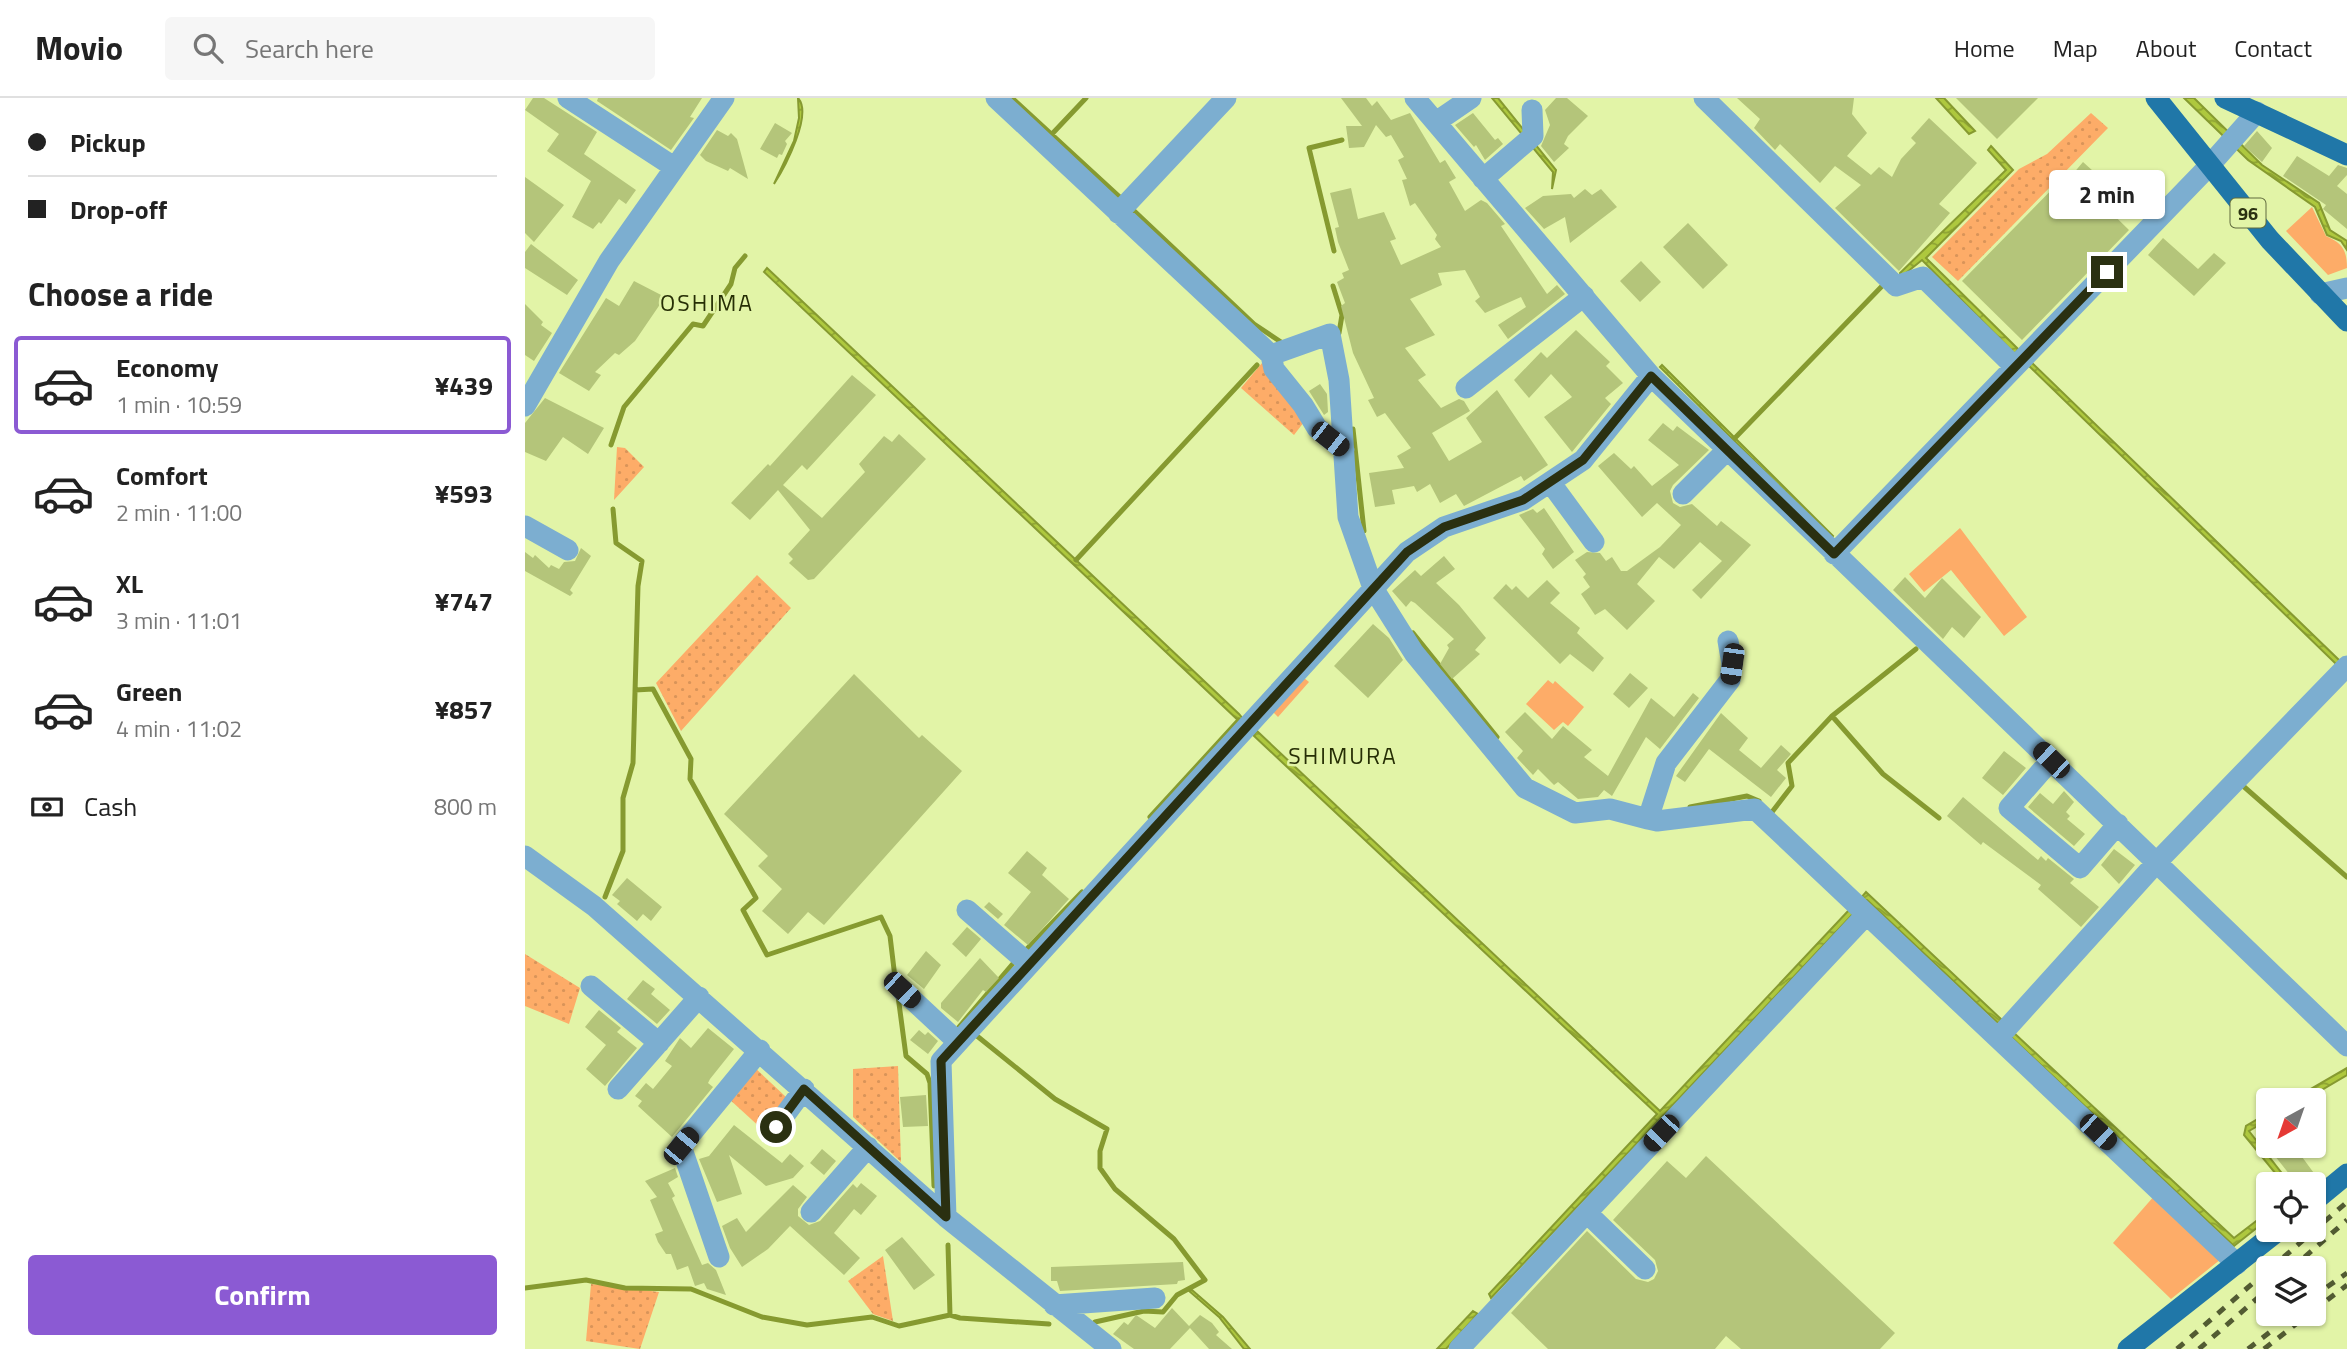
<!DOCTYPE html>
<html lang="en">
<head>
<meta charset="utf-8">
<style>
	:root { --surface:#fff; --page:#f6f6f6; --text:#222; --muted:#767676; --line:#e0e0e0; --accent:#8b5ad3 }
	body { margin:0; font-family:"Titillium Web",sans-serif; background:var(--page); color:var(--text); height:100vh; display:flex; flex-direction:column; font-size:26px; white-space:nowrap }
	* { box-sizing:border-box; margin:0 }
	p { font-size:23px; color:var(--muted) }
	.icon { flex:none; width:38px; height:38px; fill:none; stroke:currentColor; stroke-width:2; stroke-linecap:round; stroke-linejoin:round }
	.map { position:relative; flex:1; overflow:hidden }
	.panel { display:flex; flex-direction:column; background:var(--surface); width:525px }
	.panel>* { flex:none }
	.top-card { display:grid; align-content:center; height:154px; padding:0 28px; background:var(--surface) }
	.needle { width:46px; rotate:220deg }
	.tools { position:absolute; left:1731px; top:990px; display:grid; gap:14px }
	.tools a { display:grid; place-items:center; width:70px; height:70px; border-radius:7px; background:var(--surface); box-shadow:0 2px 5px #0004; font-size:35px }
	.end { position:absolute; width:32px; height:32px; margin:-16px; border:9px solid #2a3011; background:#fff; box-shadow:0 0 0 4px #fff }
	.from { border-radius:50% }
	.bubble { position:absolute; height:49px; border-radius:7px; background:var(--surface); box-shadow:0 2px 5px #0004; font-size:23px; font-weight:700; line-height:49px; text-align:center }
	.car { position:absolute; width:21px; height:42px; margin:-21px -10px; border-radius:9px; box-shadow:0 0 5px 2px #0007; background:linear-gradient(#222 24%,#8ab4d8 0 40%,#222 0 76%,#8ab4d8 0 86%,#222 0) }
	.top-card b { display:flex; align-items:center; gap:24px; height:66px; font-size:26px }
	.top-card b+b { border-top:2px solid var(--line) }
	.top-card i { width:18px; height:18px; background:var(--text) }
	ul { padding:0; list-style:none }
	li { display:flex; align-items:center; gap:21px; height:98px; margin:0 14px 10px; padding:0 14px; border:4px solid transparent; border-radius:7px }
	li div { flex:1 }
	li b { display:block; font-size:26px }
	li em { font-style:normal; font-weight:700 }
	li.current { border-color:var(--accent) }
	li>.icon { width:63px; height:63px; stroke-width:1.5 }
	h2 { padding:0 28px; font-size:32px; line-height:84px }
	.pay { display:flex; align-items:center; gap:18px; height:77px; padding:0 28px; font-size:26px }
	.pay p { margin-inline-start:auto }
	.button { display:flex; gap:14px; margin-top:auto; padding:14px 28px }
	.button a { flex:1; height:80px; border-radius:7px; background:var(--accent); color:#fff; font-size:28px; font-weight:700; line-height:80px; text-align:center }
	header { display:flex; align-items:center; gap:42px; box-sizing:border-box; height:98px; padding:0 35px; background:var(--surface); border-bottom:2px solid var(--line) }
	header strong { font-size:33px }
	nav { display:flex; gap:38px; margin-inline-start:auto; font-size:24px }
	.search { width:490px; height:63px; background:var(--page); display:flex; align-items:center; gap:18px; box-sizing:border-box; padding:0 24px; border-radius:7px; color:var(--muted); font-size:26px }
	main { display:flex; flex:1; min-height:0 }
	.map>svg:first-child { display:block }
	.grass { fill:url(#grass-dots) }
	.forest { fill:url(#forest-firs) }
	.garden { fill:#fdac68 }
	.water { fill:url(#water-waves); stroke:#869a30; stroke-width:2 }
	.lines { fill:none; stroke-linecap:round; stroke-linejoin:round }
	.stream { stroke:#869a30; stroke-width:5 }
	.building { fill:#b4c57a }
	.minor { stroke:#7caed0; stroke-width:21 }
	.major { stroke:#2077a8; stroke-width:21 }
	.rail { stroke:#525b32; stroke-width:5; stroke-dasharray:9 9; stroke-linecap:butt }
	.route { stroke:#2a3011; stroke-width:9 }
	.labels { text-anchor:middle; dominant-baseline:central; stroke-width:5; stroke-linejoin:round; paint-order:stroke }
	.shield { fill:#e2f4a7; stroke:#616b3e; stroke-width:2 }
	.shield-label { font-size:18px; font-weight:bold; fill:#2a3011 }
	.quarter-label { font-size:23px; letter-spacing:2px; fill:#262e05; stroke:#e2f4a7 }
</style>
</head>
<body>
<header>
<strong>Movio</strong>
<div class="search"><svg class="icon" aria-label="search" viewBox="0 0 24 24"><circle cx="10" cy="10" r="6"/><path d="M15 15l6 6"/></svg>Search here</div>
<nav><a>Home</a><a>Map</a><a>About</a><a>Contact</a></nav>
</header>
<main>
<section class="panel">
<div class="top-card">
<b><i class="from"></i>Pickup</b>
<b><i></i>Drop-off</b>
</div>
<h2>Choose a ride</h2>
<ul>
<li class="current"><svg class="icon" aria-label="car" viewBox="0 0 24 24"><path d="M5 17H2v-5l4-1 3-4h7l3 4 3 1v5h-3M9 17h6M6 11h13"/><circle cx="7" cy="17" r="2"/><circle cx="17" cy="17" r="2"/></svg><div><b>Economy</b><p>1 min · 10:59</p></div><em>¥439</em></li>
<li><svg class="icon" aria-label="car" viewBox="0 0 24 24"><path d="M5 17H2v-5l4-1 3-4h7l3 4 3 1v5h-3M9 17h6M6 11h13"/><circle cx="7" cy="17" r="2"/><circle cx="17" cy="17" r="2"/></svg><div><b>Comfort</b><p>2 min · 11:00</p></div><em>¥593</em></li>
<li><svg class="icon" aria-label="car" viewBox="0 0 24 24"><path d="M5 17H2v-5l4-1 3-4h7l3 4 3 1v5h-3M9 17h6M6 11h13"/><circle cx="7" cy="17" r="2"/><circle cx="17" cy="17" r="2"/></svg><div><b>XL</b><p>3 min · 11:01</p></div><em>¥747</em></li>
<li><svg class="icon" aria-label="car" viewBox="0 0 24 24"><path d="M5 17H2v-5l4-1 3-4h7l3 4 3 1v5h-3M9 17h6M6 11h13"/><circle cx="7" cy="17" r="2"/><circle cx="17" cy="17" r="2"/></svg><div><b>Green</b><p>4 min · 11:02</p></div><em>¥857</em></li>
</ul>
<div class="pay"><svg class="icon" aria-label="cash" viewBox="0 0 24 24"><path d="M3 7h18v10H3z"/><circle cx="12" cy="12" r="2"/></svg>Cash<p>800 m</p></div>
<div class="button"><a>Confirm</a></div>
</section>
<div class="map">
<svg width="1822" height="1251" viewBox="0 0 1822 1251">
	<defs>
		<pattern id="grass-dots" width="8" height="8" patternUnits="userSpaceOnUse" patternTransform="scale(1.75)"><rect width="8" height="8" fill="#fdac68"/><path d="M2 2h.1M6 6h.1" fill="none" stroke="#d99459" stroke-width="1.8" stroke-linecap="round"/></pattern>
		<pattern id="forest-firs" width="22" height="20" patternUnits="userSpaceOnUse" patternTransform="scale(1.75)"><rect width="22" height="20" fill="#fdac68"/><path d="M5 1l3.5 6h-7zM16 11l3.5 6h-7z" fill="#d99459"/></pattern>
		<pattern id="water-waves" width="16" height="10" patternUnits="userSpaceOnUse" patternTransform="scale(1.75)"><rect width="16" height="10" fill="#aec83e"/><path d="M0 5q4-4 8 0t8 0" fill="none" stroke="#8ea333"/></pattern>
	</defs>
	<rect width="100%" height="100%" fill="#e2f4a7"/>
	<!-- grass -->
	<path class="grass" d="M1566 15 1583 30 1433 183 1407 159 1494 71 1522 56Z
		M737 265 779 324 769 337 716 290Z
		M92 349 100 350 119 369 89 402Z
		M232 477 266 510 156 633 131 585Z
		M0 856 55 890 44 926 0 908Z
		M228 968 261 999 238 1032 203 1000Z
		M373 968 376 1064 328 1019V971Z
		M358 1158 368 1223 348 1216 323 1183Z
		M66 1186 134 1194 115 1251 61 1243Z"/>
	<!-- forest -->
	<path class="forest" d="M778 579 784 584 753 619 747 613Z"/>
	<!-- garden -->
	<path class="garden" d="M1787 109 1801 138C1817 145 1822 152 1822 170L1803 177 1761 133Z
		M1435 430 1502 519 1479 538 1426 472 1399 494 1384 476Z
		M1023 582 1028 586 1030 583 1059 609 1043 628 1038 624 1029 632 1001 606Z
		M1630 1097 1696 1161 1646 1201 1588 1145Z"/>
	<!-- water -->
	<path class="water" d="M273 0C288 16 260 69 249 86L269 43 274 20Z
		M967 0H973L1031 72 1027 91 1028 74Z
		M1411 0H1419L1450 33 1444 36Z
		M1659 0H1669L1737 67 1794 105 1805 132 1822 143V152L1816 143 1802 137 1790 109 1723 62Z
		M1466 48 1488 72 1401 160 1493 251 1490 256 1397 162 1376 179 1375 175 1481 72 1463 52Z
		M242 170 714 616 718 621 715 624 239 174Z
		M1506 264 1815 563 1811 566 1503 267Z
		M1137 267 1308 438 1307 440 1135 269Z
		M732 633 1135 1013 1324 812 1328 816 966 1200 964 1196 1132 1016 728 637Z
		M1341 794 1477 922 1473 925 1342 802 1335 801Z
		M1488 934 1709 1140 1743 1114V1121L1709 1148 1485 938Z
		M1822 970V977L1778 1003H1765Z
		M1743 1015V1022L1724 1033 1766 1087H1760L1719 1037 1721 1028Z
		M667 1192 698 1219 725 1251H719L694 1219 664 1193Z
		M948 1213 953 1216 921 1251H912Z"/>
	<g class="lines">
		<!-- stream -->
		<path class="stream" d="M487 0 598 102
			M527 36 561 0
			M605 109 729 226 756 244
			M809 153 784 50 817 42
			M808 188 817 217 814 235
			M828 331 839 433
			M1209 341 1360 185
			M86 347 99 309 168 226 178 228 206 186 210 170 220 158
			M551 462 732 267
			M888 535 972 639
			M110 592 128 591 166 661 165 681 231 800 218 812 242 857 356 819 365 838 371 888
			M1307 618 1358 676 1414 720
			M1717 687 1822 779
			M1165 709 1222 698 1234 703
			M1247 714 1267 688 1263 665 1307 618 1391 551
			M625 719 714 622
			M80 799 98 753V700L108 665 113 488 117 463 91 445 88 411
			M498 855 557 794
			M373 898 381 958 402 976 405 985 409 1088
			M434 929 491 862
			M452 938 530 1001 582 1031 575 1053V1070L590 1091 649 1141 680 1182 652 1197 638 1214 619 1213 570 1224
			M423 1147 425 1217
			M0 1190 61 1182 100 1190 166 1191 237 1219 282 1227 347 1219 374 1228 425 1217 435 1220 524 1226"/>
	</g>
	<!-- building -->
	<path class="building" d="M8 0H19L72 34 59 56 111 92 101 106 94 101 76 126 74 124 68 131 47 119 66 83 22 53 34 36 0 12Z
		M73 0H177L165 19 169 20 146 52 72 3Z
		M816 0H841L847 8 852 3 866 22 885 15 915 65 920 62 931 80 924 84 940 113 956 102 962 105 980 126 976 128 1022 196 1032 187 1040 196 983 241 973 227 1001 209 996 199 960 215 950 203 955 199 940 172 913 175 917 187 885 201 910 237 880 250 901 277 893 282 916 310 934 301 939 303 945 313 907 335 924 363 957 344 941 320 972 292 1023 367 999 383 996 378 939 408 931 396 915 405 905 386 892 394 889 388 867 392 870 406 850 409 844 375 879 370 872 358 886 350 860 315 852 319 843 302 849 300 828 255 816 208 820 205 812 184 819 180 817 175 824 172 813 144 810 130 814 129 805 95 826 90 833 121 859 114 871 141 865 143 876 167 916 149 910 141 912 137 890 105 885 108 877 82 882 81 873 62 879 59 866 37 861 39 851 27 839 49 824 50 821 28H837Z
		M1031 0H1042L1063 18 1043 38 1039 46 1044 50 1029 64 1016 48 1025 27 1020 12Z
		M1212 0H1329L1327 16 1342 35 1322 58 1346 77 1354 69 1367 79 1376 61 1391 45 1386 40 1404 20 1452 65 1414 106 1425 115 1374 173 1310 110 1336 87 1310 68 1295 85 1255 46 1250 52 1229 30 1235 21Z
		M1431 0H1513L1472 41Z
		M948 15 970 42 973 40 978 46 960 62 951 47 949 49 930 27Z
		M250 25 267 35 260 43 262 46 257 57 254 56 252 60 235 51Z
		M192 32 203 38 206 35 212 41 223 81 205 70 203 73 181 63 175 57Z
		M1732 33 1747 50 1737 64 1719 48Z
		M1772 58 1804 78 1813 67 1822 70V77L1812 88 1822 96V131L1798 111 1801 107 1758 78Z
		M1558 64 1568 73 1557 86 1604 132 1497 242 1437 183 1544 74 1547 77Z
		M0 79 39 107 9 144 0 135Z
		M1060 91 1067 97 1076 91 1092 109 1045 145 1040 119 1019 131 1000 110 1018 98 1046 96 1049 100Z
		M1163 125 1203 167 1178 191 1138 149Z
		M1638 140 1673 171 1689 155 1701 165 1669 198 1623 157Z
		M6 146 53 182 42 197 0 170V154Z
		M1116 163 1136 184 1115 204 1095 183Z
		M109 183 140 199 110 243 94 257 90 255 70 274 76 277 64 293 34 275 81 200 94 208Z
		M0 206 18 224 16 227 27 235 9 263 0 257Z
		M1051 232 1085 264 1081 268 1098 285 1080 300 1086 306 1047 354 1019 319 1047 299 1026 276 1004 300 989 282 1016 254 1022 260Z
		M327 277 351 297 282 372 277 367 258 387 297 420 340 374 334 366 359 338 367 344 374 336 401 361 289 481 283 482 264 465 268 461 263 456 285 432 253 392 225 422 206 405 243 366 245 368Z
		M795 286 802 296 803 314 799 317 784 293Z
		M20 300 79 330 63 356 38 339 21 363 0 354V325Z
		M1138 325 1148 333 1152 328 1184 352 1148 387 1145 393 1148 405 1155 409 1167 406 1192 428 1196 423 1226 447 1176 501 1167 492 1197 463 1175 444 1149 471 1134 459 1112 486 1130 503 1102 532 1080 511 1070 517 1056 496 1065 489 1058 479 1061 476 1050 462 1062 454 1075 455 1081 463 1087 459 1096 473H1102L1135 449 1156 427 1132 405 1117 419 1073 368 1089 355 1106 371 1109 368 1127 388 1154 367 1123 342Z
		M1019 410 1049 454 1028 471 1017 456 1020 451 994 417 1008 411 1012 415Z
		M56 450 66 458 45 492 48 495 45 498 0 473V454L8 460 10 457 24 470 26 467 34 471 39 464 50 463Z
		M919 458 930 471 911 485 934 507 961 540 950 552 955 556 927 581 915 566 924 550 922 547 929 541 890 505 886 503 881 509 867 493 890 472 896 478Z
		M1380 479 1400 500 1417 480 1456 519 1439 540 1427 529 1418 541 1368 492Z
		M1022 482 1035 495 1025 505 1055 530 1052 535 1079 560 1068 574 1045 556 1035 566 968 500 981 486 987 492 991 488 1003 500Z
		M848 526 864 540 878 562 843 600 809 568Z
		M1105 575 1123 590 1104 610 1088 596Z
		M329 576 394 640 397 637 437 673 299 827 283 814 263 836 237 813 257 791 233 768 243 758 199 716Z
		M1168 595 1174 600 1135 651 1121 639 1087 698 1079 692 1073 699 1053 701 1033 684 1029 687 1013 671 1008 677 992 660 998 653 980 634 1000 614 1027 641 1038 628 1067 652 1059 659 1083 678 1126 600 1149 619Z
		M1196 615 1223 640 1214 652 1236 670 1256 647 1266 656 1252 672 1261 680 1246 699 1184 651 1160 684 1151 678Z
		M1479 653 1501 670 1478 697 1457 680Z
		M1539 693 1549 704 1541 714 1545 718 1542 721 1560 736 1549 748 1503 709 1515 695 1528 706Z
		M1438 699 1513 762 1516 758 1521 763 1523 760 1549 781 1545 785 1574 809 1556 829 1513 791 1516 787 1458 744 1456 747 1422 718Z
		M1589 751 1610 767 1594 786 1576 767Z
		M502 753 522 770 517 777 544 801 503 847 479 827 506 794 483 775Z
		M102 780 137 809 126 823 118 816 112 823 92 806 95 803 87 797Z
		M464 804 478 816 473 821 459 809Z
		M442 829 456 841 441 859 427 846Z
		M401 853 416 867 399 891 382 877Z
		M455 860 474 880 461 894 458 892 433 924 416 910V905Z
		M118 882 130 891 126 896 145 912 132 926 102 901Z
		M74 912 96 930 92 934 112 950 80 988 61 971 81 947 60 929Z
		M183 930 209 951 185 981 183 985 188 989 147 1039 113 1008 117 1003 110 998 121 985 128 991 147 968 140 963 155 940 166 950Z
		M394 932 400 937 403 934 413 943 403 956 385 942Z
		M401 997 403 1028 378 1029 375 999Z
		M209 1027 257 1065 265 1056 279 1068 268 1080 241 1088 204 1057 217 1096 192 1104 174 1061 184 1058Z
		M1742 1048H1769L1794 1082 1788 1087H1773Z
		M297 1051 311 1063 299 1077 285 1065Z
		M1181 1058 1370 1235 1355 1251H1216L1201 1238 1190 1251H1023L986 1215 1062 1133 1111 1181 1123 1184 1129 1181 1133 1173 1130 1162 1088 1122 1142 1063 1161 1080Z
		M150 1070 153 1079 143 1085 150 1098 147 1100 177 1167 183 1165 191 1172 201 1197 182 1191 179 1185 170 1188 163 1168 152 1172 146 1156H141L133 1144 130 1136 138 1133 125 1102 132 1099 120 1083Z
		M336 1085 352 1098 336 1117 329 1111 309 1135 335 1160 319 1177 265 1128 243 1151 217 1169 205 1150 197 1128 212 1120 221 1134 268 1087 282 1099 273 1111V1118L284 1127 295 1123 328 1086 332 1090Z
		M377 1139 410 1177 389 1192 360 1152Z
		M658 1164 660 1182 653 1183 652 1186 535 1193 532 1183H526V1169Z
		M647 1210 664 1228 675 1217 687 1225 694 1234 691 1237 707 1251H684L665 1230 645 1251H609L588 1236 599 1224 603 1227 611 1217 630 1230Z"/>
	<g class="lines">
		<!-- minor -->
		<path class="minor" d="M43 0 149 69
			M471 0 746 257 749 271 778 307 792 330 819 352
			M890 0 1126 278 1822 948
			M1179 0 1371 188 1398 179 1490 269
			M911 24 946 0
			M958 81 1008 38 1007 12
			M593 115 701 0
			M1795 196 1822 190
			M746 257 805 236 814 282 823 419 848 490 889 555 1000 690 1050 715 1085 711 1123 721 1141 665 1205 582 1207 566 1203 543
			M941 290 1059 198
			M0 308 84 163 199 0
			M1025 384 1069 444
			M1158 396 1202 352
			M0 428 43 452
			M1309 456 1684 68 1732 14
			M1526 662 1484 710 1555 770 1593 726
			M1123 721 1132 723 1230 711 1712 1166
			M0 758 69 808 421 1119 586 1251
			M442 812 504 866
			M66 888 134 945
			M377 892 433 944
			M1473 940 1632 764 1822 568
			M93 991 174 899
			M251 1029 279 991
			M286 1114 343 1049
			M1062 1115 1120 1171
			M421 1119 416 963 882 454 919 429 998 402 1058 362 1126 278
			M194 1159 156 1048 235 952
			M529 1207 630 1200
			M934 1251 1341 817"/>
		<!-- major -->
		<path class="major" d="M1631 0 1745 142 1822 223
			M1700 0 1822 57
			M1788 1104 1822 1076
			M1603 1251 1754 1132"/>
		<!-- rail -->
		<path class="rail" d="M1745 1171 1822 1104
			M1766 1171 1822 1122
			M1802 1189 1822 1175
			M1788 1213 1822 1187
			M1652 1251 1743 1172
			M1674 1251 1743 1191
			M1723 1251 1745 1234
			M1739 1251 1784 1216"/>
	</g>
	<g class="lines">
		<!-- route -->
		<path class="route" d="M251 1029 279 991 421 1119 416 963 882 454 919 429 998 402 1058 362 1126 278 1309 456 1582 174"/>
	</g>
	<g class="labels">
		<!-- shield labels -->
		<rect class="shield" x="1705.5" y="100.5" width="35" height="29" rx="5"/>
		<g class="shield-label">
			<text x="1723" y="115">96</text>
		</g>
		<!-- quarter labels -->
		<g class="quarter-label">
			<text x="182" y="204">OSHIMA</text>
			<text x="818" y="657">SHIMURA</text>
		</g>
	</g>
</svg>
<div class="tools">
<a><svg class="needle" viewBox="-14 -14 28 28"><path d="M0-13l5 13h-10z" fill="#e53935"/><path d="M0 13l5-13h-10z" fill="#767676"/></svg></a>
<a><svg class="icon" aria-label="locate" viewBox="0 0 24 24"><circle cx="12" cy="12" r="6"/><path d="M12 2v4M12 18v4M2 12h4M18 12h4"/></svg></a>
<a><svg class="icon" aria-label="layers" viewBox="0 0 24 24"><path d="M12 4l9 5-9 5-9-5zM3 14l9 5 9-5"/></svg></a>
</div>
<i class="end from" style="left:251px;top:1029px"></i>
<i class="end" style="left:1582px;top:174px"></i>
<div class="bubble" style="left:1524px;top:72px;width:116px">2 min</div>
<i class="car" style="left:805px;top:341px;rotate:128deg"></i>
<i class="car" style="left:1207px;top:566px;rotate:188deg"></i>
<i class="car" style="left:1526px;top:662px;rotate:314deg"></i>
<i class="car" style="left:377px;top:892px;rotate:133deg"></i>
<i class="car" style="left:1573px;top:1034px;rotate:133deg"></i>
<i class="car" style="left:1136px;top:1035px;rotate:223deg"></i>
<i class="car" style="left:156px;top:1048px;rotate:40deg"></i>
</div>
</main>
</body>
</html>
